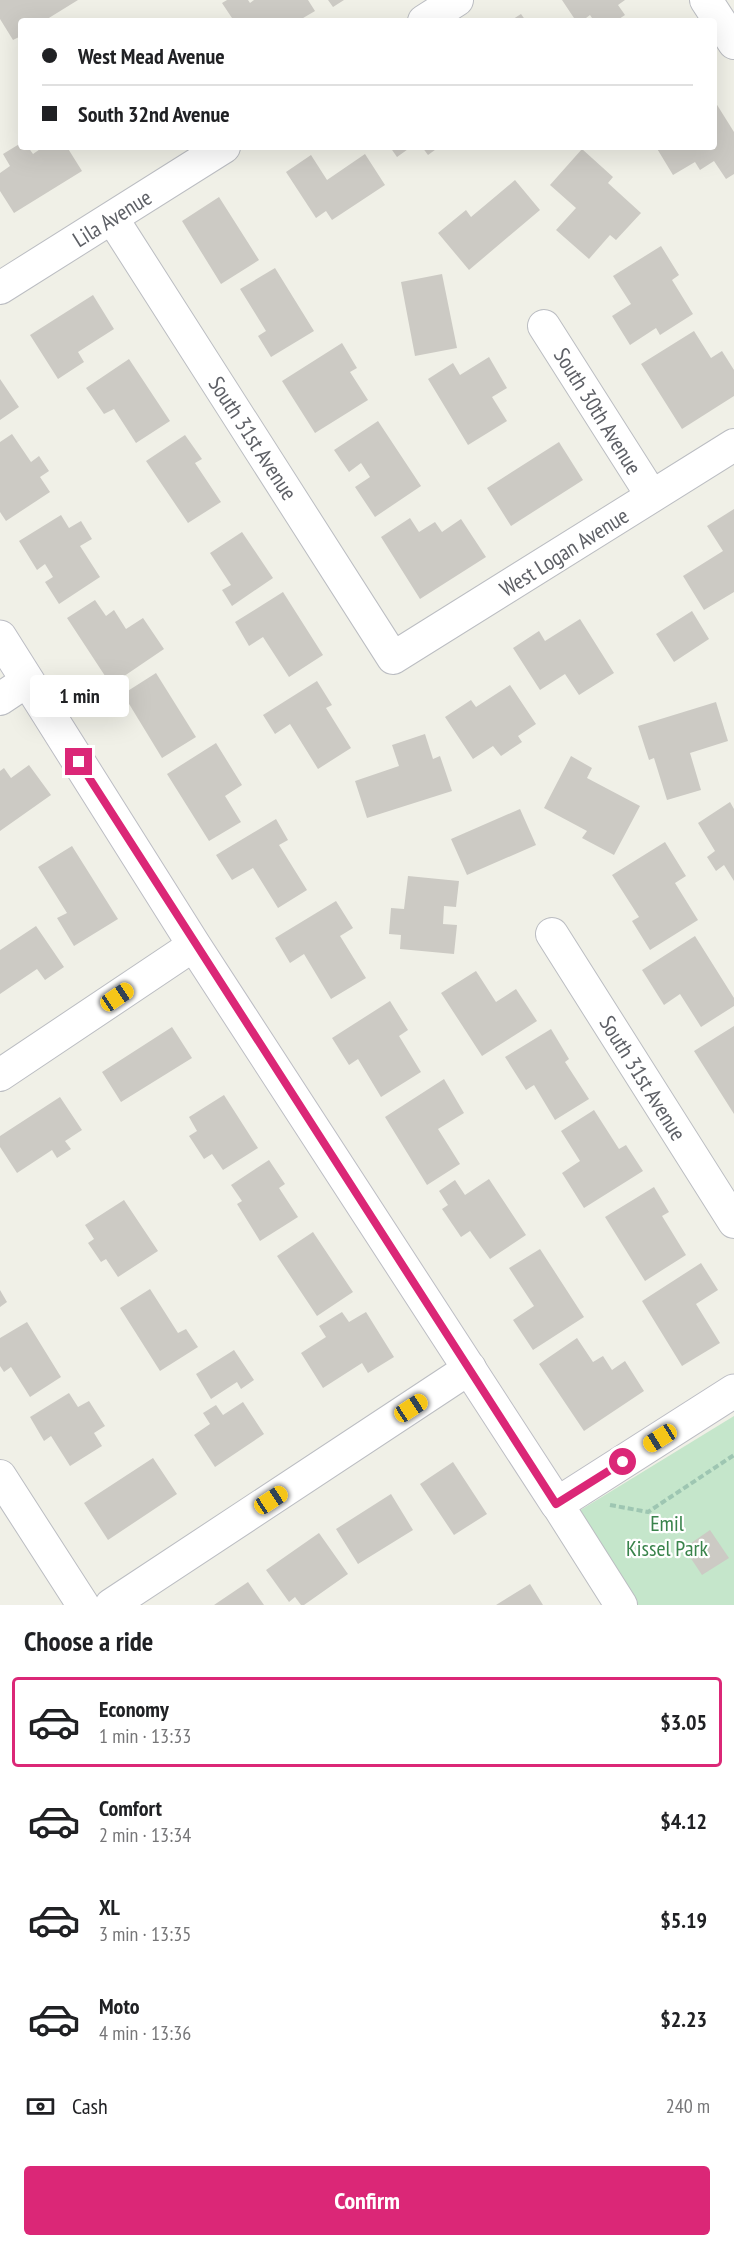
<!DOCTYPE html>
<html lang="en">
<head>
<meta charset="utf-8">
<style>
	:root { --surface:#fff; --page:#f6f6f6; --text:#202124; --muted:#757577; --line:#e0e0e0; --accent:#db2777 }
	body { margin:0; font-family:"PT Sans Narrow",sans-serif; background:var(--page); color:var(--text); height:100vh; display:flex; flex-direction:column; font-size:22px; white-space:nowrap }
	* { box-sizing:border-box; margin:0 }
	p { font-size:20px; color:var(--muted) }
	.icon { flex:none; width:33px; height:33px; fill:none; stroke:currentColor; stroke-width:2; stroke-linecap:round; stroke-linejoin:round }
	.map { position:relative; height:1605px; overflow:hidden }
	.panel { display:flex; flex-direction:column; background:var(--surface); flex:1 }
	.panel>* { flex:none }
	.top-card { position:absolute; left:18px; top:18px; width:699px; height:132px; border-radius:6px; box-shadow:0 6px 24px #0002; display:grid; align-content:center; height:132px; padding:0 24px; background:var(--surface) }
	.end { position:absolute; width:27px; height:27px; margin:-14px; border:8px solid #db2777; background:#fff; box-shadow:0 0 0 3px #fff }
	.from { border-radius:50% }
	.bubble { position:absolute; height:42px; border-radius:6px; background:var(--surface); box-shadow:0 6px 24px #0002; font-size:20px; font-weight:600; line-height:42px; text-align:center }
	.car { position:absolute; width:18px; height:36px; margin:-18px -9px; border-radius:8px; box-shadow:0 0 4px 2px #0007; background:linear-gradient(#f5c518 24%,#345 0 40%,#f5c518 0 76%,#345 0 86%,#f5c518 0) }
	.top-card b { display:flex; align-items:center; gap:21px; height:57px; font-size:22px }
	.top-card b+b { border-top:2px solid var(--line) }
	.top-card i { width:15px; height:15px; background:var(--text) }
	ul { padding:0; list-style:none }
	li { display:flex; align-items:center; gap:18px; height:90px; margin:0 12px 9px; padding:0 12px; border:3px solid transparent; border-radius:6px }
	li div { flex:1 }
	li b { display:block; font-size:22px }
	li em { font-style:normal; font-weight:600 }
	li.current { border-color:var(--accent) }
	li>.icon { width:54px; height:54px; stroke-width:1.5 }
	h2 { padding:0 24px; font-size:27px; line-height:72px }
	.pay { display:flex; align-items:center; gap:15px; height:66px; padding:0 24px; font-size:22px }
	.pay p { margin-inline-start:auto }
	.cta { display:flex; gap:12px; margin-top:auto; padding:12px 24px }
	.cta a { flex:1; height:69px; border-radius:6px; background:var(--accent); color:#fff; font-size:24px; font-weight:600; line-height:69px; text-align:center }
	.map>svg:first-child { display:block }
	.green { fill:#c5e6cb }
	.building { fill:#cccac4 }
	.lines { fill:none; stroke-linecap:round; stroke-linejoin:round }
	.street-casing { stroke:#bbbdc2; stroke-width:34 }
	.secondary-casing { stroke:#bcbdc4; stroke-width:35 }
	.path { stroke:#9ec6b2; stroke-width:4; stroke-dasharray:6 3; stroke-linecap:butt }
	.street { stroke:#fff; stroke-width:32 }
	.secondary { stroke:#fff; stroke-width:33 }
	.route { stroke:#db2777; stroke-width:8 }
	.labels { text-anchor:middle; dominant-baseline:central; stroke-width:4.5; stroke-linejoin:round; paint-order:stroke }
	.street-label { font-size:22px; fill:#5e6066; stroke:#fff }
	.park-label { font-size:22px; fill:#39834b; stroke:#fff }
</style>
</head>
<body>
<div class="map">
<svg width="734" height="1605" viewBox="0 0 734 1605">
	<rect width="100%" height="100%" fill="#f0f0e7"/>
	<!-- green -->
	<path class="green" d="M734 1416V1605H633L574 1514Z"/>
	<!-- building -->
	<path class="building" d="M0 0H78L44 21H21V36L13 40 0 19Z
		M227 0H248L250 3 254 0H308L315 11 298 21H234L222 3Z
		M328 0H344L333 7Z
		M562 0H625L618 5 625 15 616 21H594L590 15 582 21H576Z
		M521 14 526 21H510Z
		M714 100 734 132V174L726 179 714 161 700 170 695 162 673 175 656 147H714Z
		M21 143V147H28L33 154 43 147H67L82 171 14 213 0 191V173L10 166 3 154Z
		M390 147H411L397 157Z
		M422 147H439L428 155Z
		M582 149 613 177 608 183 641 213 616 240 610 235 589 259 556 230 576 208 550 185Z
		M365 154 385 185 332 220 326 211 316 218 286 172 311 155 327 180Z
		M515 180 540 210 469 270 438 233 466 210 471 217Z
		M219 197 259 260 221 284 182 221Z
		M661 246 679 275 672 280 693 314 660 335 656 328 630 345 612 316 631 304 613 276Z
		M275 268 314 331 271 357 258 336 266 331 240 289Z
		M442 274 457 348 415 356 401 282Z
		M93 295 114 329 78 352 84 362 58 379 30 335Z
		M694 331 711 358 722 351 734 370V396L682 429 641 364Z
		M342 343 357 368 350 372 368 400 315 433 282 381Z
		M489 357 507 388 492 397 507 421 468 445 428 379 453 363 460 375Z
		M129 359 170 421 136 443 114 409 104 414 86 388Z
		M0 379 19 407 0 420Z
		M378 421 421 486 375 517 355 487 370 477 361 463 349 472 334 450Z
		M12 434 31 462 39 456 49 471 40 477 50 492 6 521 0 512V442Z
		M185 435 202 459 195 463 221 502 188 523 146 461Z
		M559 442 583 480 511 526 487 488Z
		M734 509V592L704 610 683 576 723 551 707 526Z
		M61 515 69 528 81 521 92 539 80 546 100 577 59 604 45 582 53 577 45 564 37 570 19 541Z
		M410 518 419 532 435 522 442 532 461 519 486 557 420 599 381 537Z
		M242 532 273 578 232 606 222 590 231 585 210 553Z
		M283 592 323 655 289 677 263 637 249 646 235 622Z
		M95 600 106 616 114 610 126 629 143 618 164 649 111 685 67 618Z
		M692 611 709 639 674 662 656 634Z
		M580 619 614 673 579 695 565 674 540 690 513 648 539 631 545 641Z
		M156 673 196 737 162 758 123 694Z
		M317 681 332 705 326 708 351 748 318 769 290 724 275 734 263 715Z
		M510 685 536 724 518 736 522 742 501 756 493 746 473 759 445 717 471 700 476 707Z
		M716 702 728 741 690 753 701 790 667 800 654 758 649 760 638 726Z
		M425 734 433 759 440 756 452 791 367 818 355 781 399 766 392 745Z
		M216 743 242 785 225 796 241 822 209 841 167 774Z
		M571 756 592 768 587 778 640 806 614 855 582 838 587 831 544 808Z
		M29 765 51 795 0 831V771L4 768 11 778Z
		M730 802 734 809V881L724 865 716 871 707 857 715 851 698 823Z
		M520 809 536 845 467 875 451 839Z
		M276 819 288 840 279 845 307 890 278 908 253 868 232 880 216 855Z
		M665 842 686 876 675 883 698 920 650 950 632 921 639 917 612 875Z
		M72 846 118 919 74 946 57 918 67 913 38 867Z
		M408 876 459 881 456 907 444 906 443 924 457 925 454 954 400 949 401 935 389 934 391 908 404 909Z
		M336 901 353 928 340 936 366 978 331 999 304 954 290 963 275 938Z
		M36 926 64 967 45 980 37 969 0 994V950Z
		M695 936 734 998V1006L701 1027 680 994 664 1005 642 970Z
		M476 971 496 1002 516 989 537 1021 482 1056 441 993Z
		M390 1001 408 1030 399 1036 421 1072 381 1097 358 1059 349 1065 332 1038Z
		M734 1026V1114L694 1051Z
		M172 1027 192 1058 121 1102 102 1072Z
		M551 1029 569 1059 565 1062 589 1099 555 1120 534 1085 526 1090 505 1057Z
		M444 1079 464 1113 438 1129 460 1164 427 1185 385 1117Z
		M224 1095 258 1148 223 1170 212 1154 204 1159 189 1136 197 1131 189 1117Z
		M60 1097 82 1130 65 1141 71 1149 57 1158 52 1150 17 1173 0 1147V1136Z
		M594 1110 619 1149 626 1145 643 1171 584 1208 562 1173 580 1161 561 1131Z
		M269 1160 285 1184 279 1188 298 1217 260 1241 237 1204 242 1201 231 1185Z
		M489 1179 526 1235 490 1259 470 1231 461 1237 442 1209 448 1205 439 1191 455 1180 465 1195Z
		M654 1187 669 1212 662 1216 686 1255 645 1281 605 1217Z
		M124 1200 158 1251 118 1277 106 1259 101 1262 88 1243 94 1239 85 1225Z
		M313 1232 353 1292 317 1316 277 1256Z
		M540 1249 584 1317 533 1350 513 1320 534 1306 509 1268Z
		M701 1263 718 1290 696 1304 720 1343 682 1366 642 1301Z
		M150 1289 178 1333 186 1329 198 1347 160 1371 120 1308Z
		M0 1290 7 1302 0 1307Z
		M342 1312 349 1322 366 1312 394 1357 368 1373 362 1363 323 1388 301 1353 326 1337 319 1326Z
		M27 1322 61 1377 30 1397 11 1367 4 1372 0 1366V1338Z
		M577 1338 593 1362 603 1356 612 1370 625 1361 644 1391 584 1431 539 1364Z
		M234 1350 254 1380 241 1389 237 1382 211 1399 196 1374Z
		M69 1393 78 1407 89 1401 105 1426 94 1433 102 1446 70 1466 51 1436 44 1441 30 1417Z
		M243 1402 264 1434 215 1467 194 1435 210 1424 203 1413 216 1405 223 1415Z
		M153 1458 177 1494 108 1540 84 1503Z
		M453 1462 487 1514 454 1535 420 1484Z
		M391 1494 413 1530 358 1564 336 1529Z
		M710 1530 729 1558 702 1575 684 1548Z
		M319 1533 348 1574 304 1605H301L295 1597 289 1602 266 1570Z
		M248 1582 264 1605H214Z
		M530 1584 543 1605H496Z"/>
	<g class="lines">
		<defs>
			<path id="street" d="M706 0 734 43
				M424 21 457 0
				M112 218 393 658 734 445
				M0 288 224 147
				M544 326 652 496
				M0 699 27 681
				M552 934 734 1222
				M0 1075 194 945
				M0 1476 83 1605
				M557 1504 621 1605
				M111 1605 470 1368"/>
			<path id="secondary" d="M0 637 194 945 557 1504 734 1391"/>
		</defs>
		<!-- street casing -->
		<use href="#street" class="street-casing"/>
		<!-- secondary casing -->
		<use href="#secondary" class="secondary-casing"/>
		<!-- path -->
		<path class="path" d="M610 1505 648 1512 734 1455"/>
		<!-- street -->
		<use href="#street" class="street"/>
		<!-- secondary -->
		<use href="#secondary" class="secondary"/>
	</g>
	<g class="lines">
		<!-- route -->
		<path class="route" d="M79 762 556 1504 623 1462"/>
	</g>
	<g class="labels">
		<!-- street labels -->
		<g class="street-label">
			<text transform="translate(112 218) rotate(-32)">Lila Avenue</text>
			<text transform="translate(598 411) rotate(58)">South 30th Avenue</text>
			<text transform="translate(253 438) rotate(57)">South 31st Avenue</text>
			<text transform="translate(564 552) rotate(-32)">West Logan Avenue</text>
			<text transform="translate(643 1078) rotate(58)">South 31st Avenue</text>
		</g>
		<!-- park labels -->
		<g class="park-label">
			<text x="667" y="1523">Emil<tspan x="667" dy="25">Kissel Park</tspan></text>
		</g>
	</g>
</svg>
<i class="end from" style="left:623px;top:1462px"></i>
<i class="end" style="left:79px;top:762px"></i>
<div class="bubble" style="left:30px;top:675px;width:99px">1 min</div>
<i class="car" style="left:117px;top:997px;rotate:56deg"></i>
<i class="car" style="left:411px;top:1408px;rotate:57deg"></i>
<i class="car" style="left:660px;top:1438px;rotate:238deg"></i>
<i class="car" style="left:271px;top:1500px;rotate:57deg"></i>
<div class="top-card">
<b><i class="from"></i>West Mead Avenue</b>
<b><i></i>South 32nd Avenue</b>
</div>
</div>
<section class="panel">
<h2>Choose a ride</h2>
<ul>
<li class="current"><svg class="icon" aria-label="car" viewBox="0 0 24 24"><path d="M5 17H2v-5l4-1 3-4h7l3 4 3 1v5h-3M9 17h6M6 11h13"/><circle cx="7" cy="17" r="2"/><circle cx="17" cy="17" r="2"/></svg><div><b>Economy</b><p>1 min · 13:33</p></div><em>$3.05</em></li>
<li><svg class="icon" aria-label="car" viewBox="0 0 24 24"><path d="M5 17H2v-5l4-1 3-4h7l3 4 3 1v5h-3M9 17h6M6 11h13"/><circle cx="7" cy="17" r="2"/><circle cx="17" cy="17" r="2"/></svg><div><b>Comfort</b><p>2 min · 13:34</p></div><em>$4.12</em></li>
<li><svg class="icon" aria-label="car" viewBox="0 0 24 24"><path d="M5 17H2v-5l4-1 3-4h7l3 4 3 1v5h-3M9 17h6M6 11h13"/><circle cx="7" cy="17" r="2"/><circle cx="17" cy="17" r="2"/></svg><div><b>XL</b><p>3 min · 13:35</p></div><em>$5.19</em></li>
<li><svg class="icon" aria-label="car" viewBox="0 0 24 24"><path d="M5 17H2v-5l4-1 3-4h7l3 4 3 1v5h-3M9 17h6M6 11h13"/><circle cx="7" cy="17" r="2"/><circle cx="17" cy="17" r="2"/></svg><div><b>Moto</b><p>4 min · 13:36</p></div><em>$2.23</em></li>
</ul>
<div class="pay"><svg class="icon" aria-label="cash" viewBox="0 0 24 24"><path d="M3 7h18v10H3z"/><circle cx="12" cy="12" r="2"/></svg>Cash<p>240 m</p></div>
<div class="cta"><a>Confirm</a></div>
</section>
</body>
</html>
